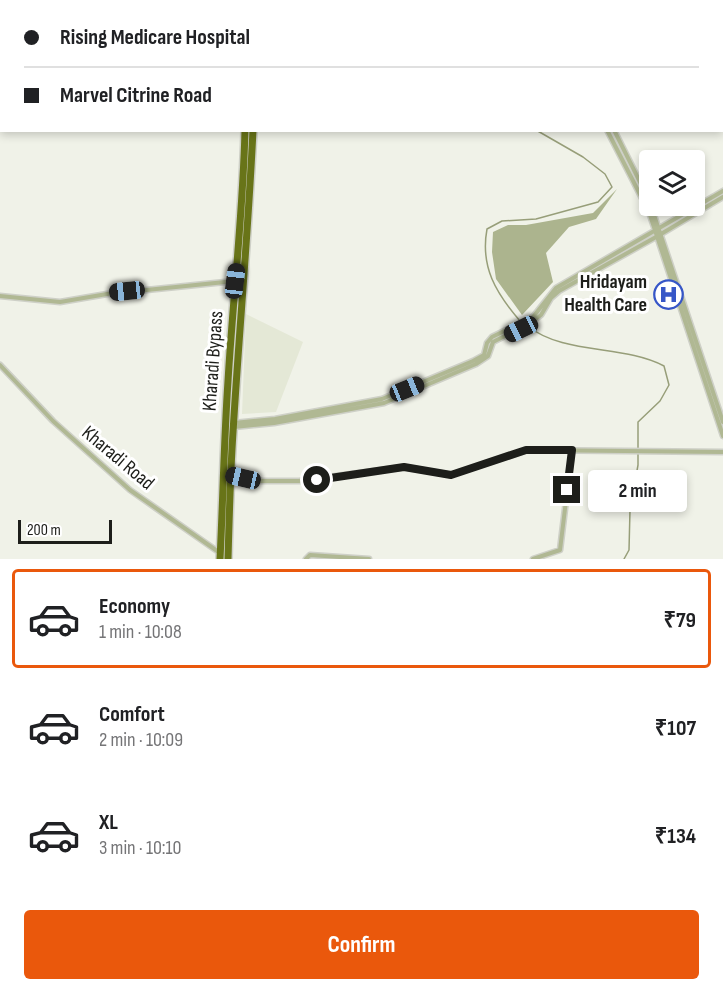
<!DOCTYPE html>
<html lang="en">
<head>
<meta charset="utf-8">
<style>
	:root { --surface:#fff; --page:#f6f6f6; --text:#202124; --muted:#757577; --line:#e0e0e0; --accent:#ea580c }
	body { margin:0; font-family:"Sofia Sans Condensed",sans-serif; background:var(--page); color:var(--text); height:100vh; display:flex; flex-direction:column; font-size:22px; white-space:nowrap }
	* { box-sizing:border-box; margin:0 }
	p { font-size:20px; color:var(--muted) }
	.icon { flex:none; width:33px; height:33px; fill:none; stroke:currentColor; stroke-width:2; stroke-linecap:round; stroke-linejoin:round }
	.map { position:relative; height:559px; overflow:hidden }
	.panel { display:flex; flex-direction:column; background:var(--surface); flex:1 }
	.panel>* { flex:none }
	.guide { position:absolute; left:0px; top:0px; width:723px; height:132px; box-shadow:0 3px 9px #0003; display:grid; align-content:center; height:132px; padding:0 24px; background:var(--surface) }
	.fabs { position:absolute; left:639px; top:150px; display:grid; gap:12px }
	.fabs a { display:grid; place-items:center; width:66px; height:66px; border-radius:6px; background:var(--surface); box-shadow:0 3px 9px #0003; font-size:30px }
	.scale { position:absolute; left:18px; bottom:15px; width:94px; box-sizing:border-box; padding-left:6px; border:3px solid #1d1e1a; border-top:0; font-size:16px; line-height:21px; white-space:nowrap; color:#1d1e1a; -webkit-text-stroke:4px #fff; paint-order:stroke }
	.end { position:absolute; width:27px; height:27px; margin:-14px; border:8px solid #1d1e1a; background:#fff; box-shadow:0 0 0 3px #fff }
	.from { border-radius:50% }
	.bubble { position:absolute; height:42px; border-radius:6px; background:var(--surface); box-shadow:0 3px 9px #0003; font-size:20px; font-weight:700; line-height:42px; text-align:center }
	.car { position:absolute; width:18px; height:36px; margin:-18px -9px; border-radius:8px; box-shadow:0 0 4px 2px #0007; background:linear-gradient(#222 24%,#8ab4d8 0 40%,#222 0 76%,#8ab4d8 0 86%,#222 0) }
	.guide b { display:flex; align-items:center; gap:21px; height:57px; font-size:22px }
	.guide b+b { border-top:2px solid var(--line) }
	.guide i { width:15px; height:15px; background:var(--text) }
	ul { padding:10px 0 0; list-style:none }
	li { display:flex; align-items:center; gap:18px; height:99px; margin:0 12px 9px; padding:0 12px; border:3px solid transparent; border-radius:6px }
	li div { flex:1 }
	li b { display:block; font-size:22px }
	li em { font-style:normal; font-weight:700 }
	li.on { border-color:var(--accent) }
	li>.icon { width:54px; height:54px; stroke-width:1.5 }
	.action { display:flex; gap:12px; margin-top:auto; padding:12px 24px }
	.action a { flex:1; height:69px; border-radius:6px; background:var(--accent); color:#fff; font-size:24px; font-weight:700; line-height:69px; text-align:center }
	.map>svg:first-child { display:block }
	.built { fill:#e4e8d6 }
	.forest { fill:#acb48e }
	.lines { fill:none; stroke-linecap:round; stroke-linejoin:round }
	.stream { stroke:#979e79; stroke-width:1.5 }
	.minor-casing { stroke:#ced0c7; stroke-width:7 }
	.highway-casing { stroke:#ced0c7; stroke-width:10 }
	.minor { stroke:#b0b893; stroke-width:4 }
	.highway { stroke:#687418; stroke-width:7 }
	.route { stroke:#1d1e1a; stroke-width:8 }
	.labels { text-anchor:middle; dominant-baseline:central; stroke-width:6; stroke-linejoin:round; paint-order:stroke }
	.poi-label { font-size:20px; font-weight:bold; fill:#1d1e1a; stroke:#fff; text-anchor:end }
	.street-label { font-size:20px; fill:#1d1e1a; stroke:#fff }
</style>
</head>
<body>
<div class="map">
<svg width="723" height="559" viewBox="0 0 723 559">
	<rect width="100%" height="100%" fill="#f0f2e8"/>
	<!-- built -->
	<path class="built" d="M246 314 303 342 276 412 242 414Z"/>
	<!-- forest -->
	<path class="forest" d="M617 189 596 219 569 227 546 253 553 282 522 315 496 279 492 252 493 232 508 225H526L593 213Z"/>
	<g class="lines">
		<!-- stream -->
		<path class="stream" d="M502 0V2
			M520 321C496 293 480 267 487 229L502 221 536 219 598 202 612 187 605 174 583 157 536 130
			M526 325C565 356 622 344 664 366L669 385 660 401 638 422V465L630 510 629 550 624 559"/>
		<defs>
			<path id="minor" d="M545 0V2
				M552 0 553 2
				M607 130 649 212 723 436
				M614 130 650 202
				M651 206 723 422
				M0 296 60 302 107 294 235 281
				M0 365 53 421 130 490 220 553
				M234 423 275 419 382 399 473 361 484 355 487 343 492 337 533 317 556 288 723 191
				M234 427 274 423 384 403 476 364 488 356 493 342 530 323 541 315 551 298 559 291 656 237 723 197
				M231 468 260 480
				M231 475 255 481H299L404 467 451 475 527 450 723 452
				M306 559 310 555 369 559
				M533 559 560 550 572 451"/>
			<path id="highway" d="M38 2H77
				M345 2 347 0
				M357 2 359 0
				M368 2 370 0
				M0 5H2
				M0 16H2
				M220 559C223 500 224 440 228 381 233 297 243 214 245 130
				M228 559C229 523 230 486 232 449 238 343 248 237 253 130"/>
		</defs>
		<!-- minor casing -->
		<use href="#minor" class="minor-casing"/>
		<!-- highway casing -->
		<use href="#highway" class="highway-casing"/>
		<!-- minor -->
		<use href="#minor" class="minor"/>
		<!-- highway -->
		<use href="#highway" class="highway"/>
	</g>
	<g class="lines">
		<!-- route -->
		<path class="route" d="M317 480 404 467 451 475 526 450H572L567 490"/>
	</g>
	<!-- icons -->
	<defs>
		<symbol id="hospital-ring" viewBox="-11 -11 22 22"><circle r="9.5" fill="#fff" stroke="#3656c7" stroke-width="1.5"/><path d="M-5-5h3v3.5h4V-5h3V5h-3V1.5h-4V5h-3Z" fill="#3656c7"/></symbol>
	</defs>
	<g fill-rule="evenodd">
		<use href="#hospital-ring" x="652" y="278" width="33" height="33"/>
	</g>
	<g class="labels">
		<!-- poi labels -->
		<g class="poi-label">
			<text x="647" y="282">Hridayam<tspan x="647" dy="23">Health Care</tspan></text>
		</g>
		<!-- street labels -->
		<g class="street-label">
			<text transform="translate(213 361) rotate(-86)">Kharadi Bypass</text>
			<text transform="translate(118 458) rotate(40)">Kharadi Road</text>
		</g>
	</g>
</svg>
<div class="fabs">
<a><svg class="icon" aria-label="layers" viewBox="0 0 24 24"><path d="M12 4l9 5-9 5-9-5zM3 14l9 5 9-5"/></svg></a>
</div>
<div class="scale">200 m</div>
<i class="end from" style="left:317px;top:480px"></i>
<i class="end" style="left:567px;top:490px"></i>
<div class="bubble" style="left:588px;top:470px;width:99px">2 min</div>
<i class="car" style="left:235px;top:281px;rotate:7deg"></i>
<i class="car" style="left:127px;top:291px;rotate:264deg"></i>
<i class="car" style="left:521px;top:329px;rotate:244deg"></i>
<i class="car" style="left:407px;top:389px;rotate:68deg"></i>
<i class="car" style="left:243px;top:478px;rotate:283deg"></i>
<div class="guide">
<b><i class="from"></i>Rising Medicare Hospital</b>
<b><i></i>Marvel Citrine Road</b>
</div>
</div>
<section class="panel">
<ul>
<li class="on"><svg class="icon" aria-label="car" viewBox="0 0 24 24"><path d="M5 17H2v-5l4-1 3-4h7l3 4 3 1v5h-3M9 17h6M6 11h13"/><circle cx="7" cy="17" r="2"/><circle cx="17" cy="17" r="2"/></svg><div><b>Economy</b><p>1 min · 10:08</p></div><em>₹79</em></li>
<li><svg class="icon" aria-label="car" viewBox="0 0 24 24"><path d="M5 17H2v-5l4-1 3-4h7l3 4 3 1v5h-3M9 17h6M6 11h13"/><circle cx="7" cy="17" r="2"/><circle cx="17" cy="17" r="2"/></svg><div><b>Comfort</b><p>2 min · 10:09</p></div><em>₹107</em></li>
<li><svg class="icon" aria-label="car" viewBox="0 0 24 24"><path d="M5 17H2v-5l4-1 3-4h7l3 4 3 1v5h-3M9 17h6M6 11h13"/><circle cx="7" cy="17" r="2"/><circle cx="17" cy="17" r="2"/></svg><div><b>XL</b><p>3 min · 10:10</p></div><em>₹134</em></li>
</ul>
<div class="action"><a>Confirm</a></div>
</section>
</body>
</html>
